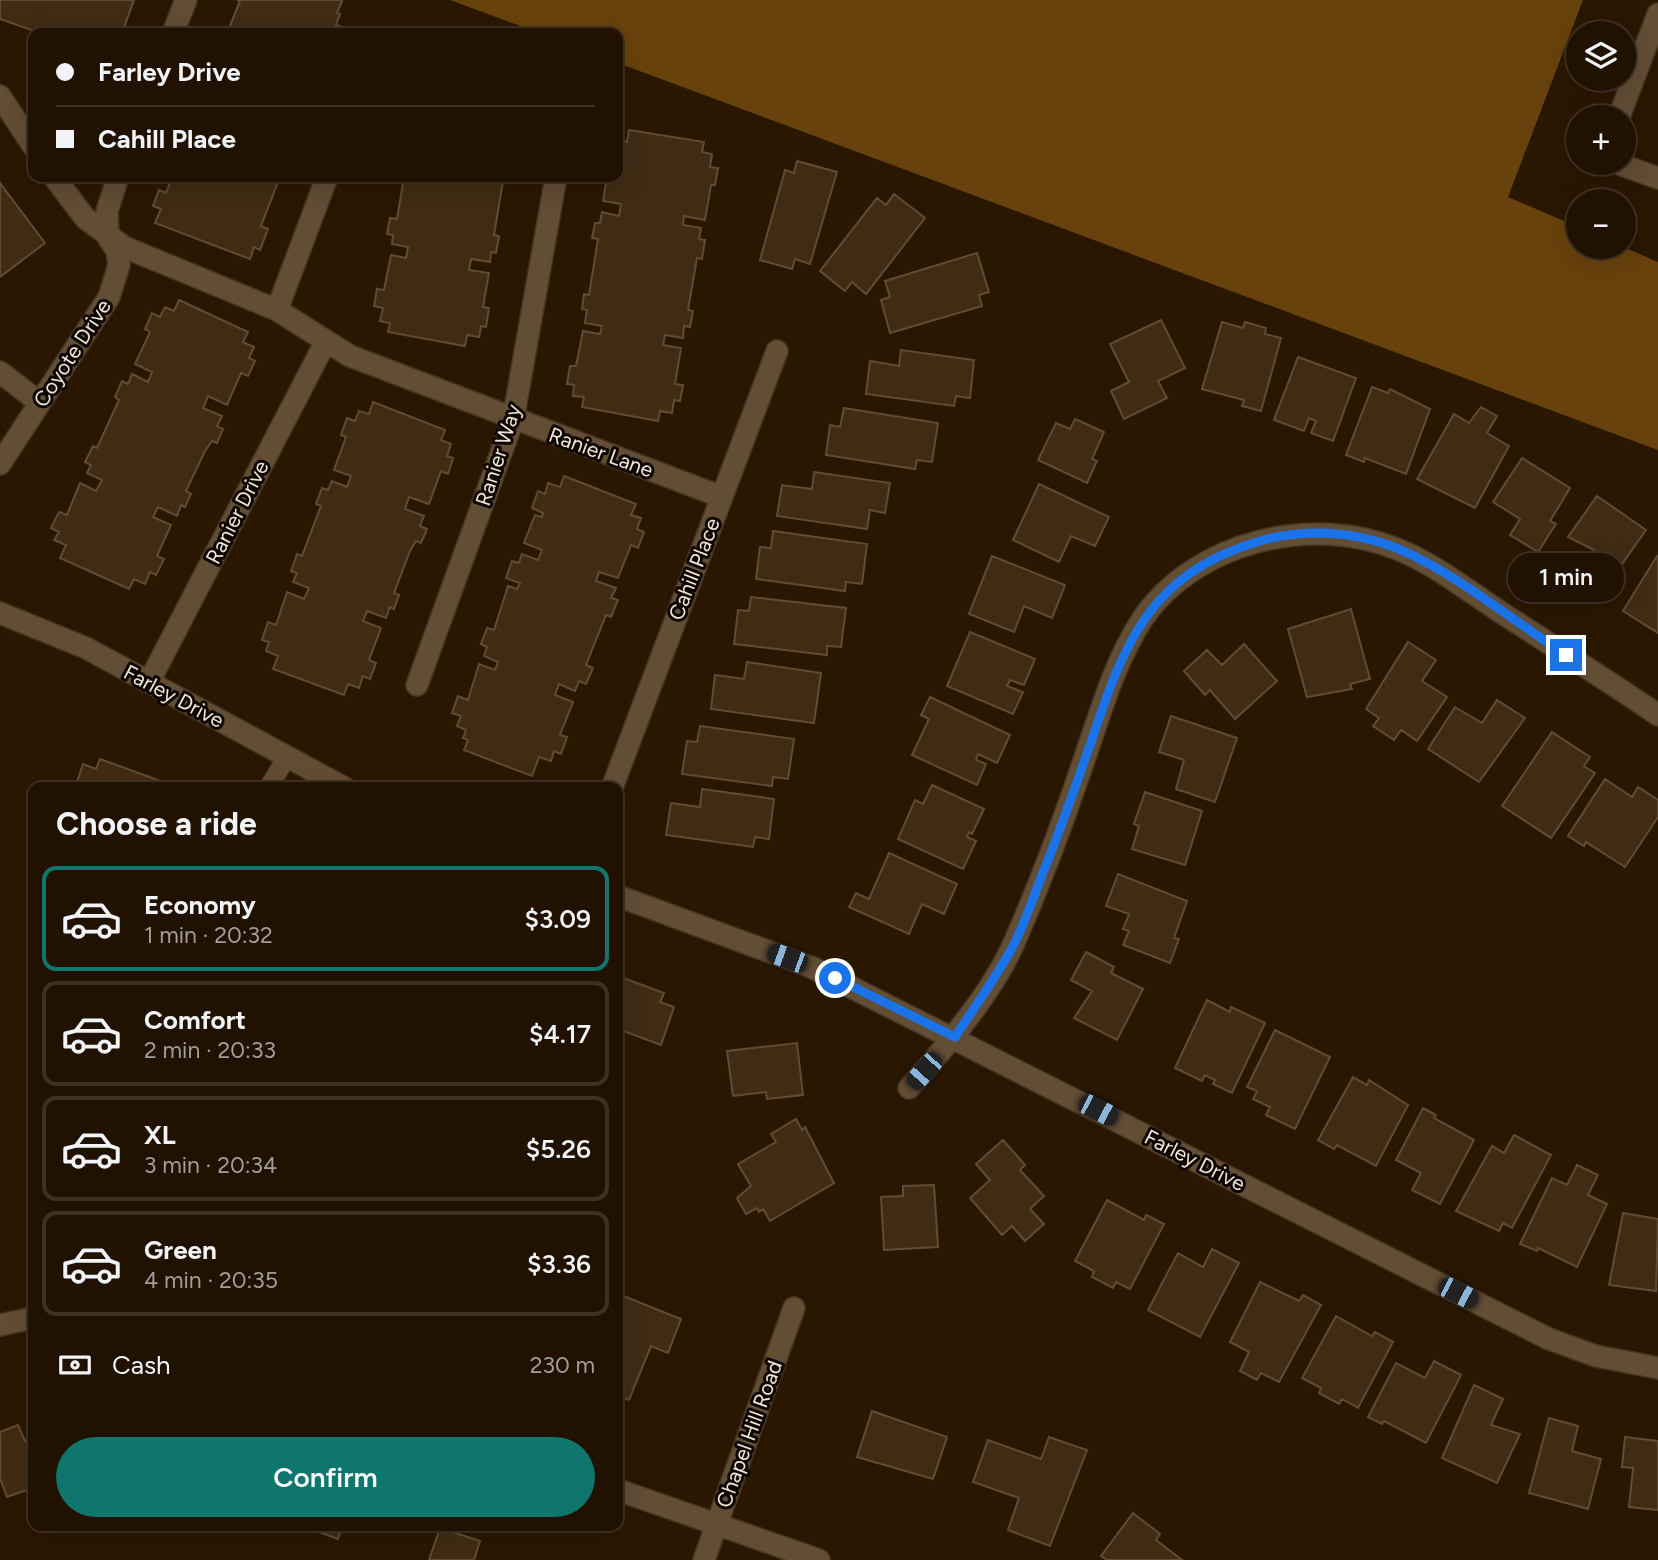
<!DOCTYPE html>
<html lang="en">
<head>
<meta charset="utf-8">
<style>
	:root { --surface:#201101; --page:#2d1f10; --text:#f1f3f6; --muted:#a29d99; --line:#3d3123; --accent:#0f766e }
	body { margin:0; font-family:Figtree,sans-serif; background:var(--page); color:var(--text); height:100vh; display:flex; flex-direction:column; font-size:26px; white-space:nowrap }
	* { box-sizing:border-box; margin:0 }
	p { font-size:23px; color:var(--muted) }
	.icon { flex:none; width:38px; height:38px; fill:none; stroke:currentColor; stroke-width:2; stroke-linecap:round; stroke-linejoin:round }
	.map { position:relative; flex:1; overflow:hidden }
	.details { position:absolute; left:28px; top:782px; width:595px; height:749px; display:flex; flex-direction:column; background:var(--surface); border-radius:14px; box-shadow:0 7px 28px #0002,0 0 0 2px var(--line) }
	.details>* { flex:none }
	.hud { position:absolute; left:28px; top:28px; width:595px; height:154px; border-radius:14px; box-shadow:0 7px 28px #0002,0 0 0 2px var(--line); display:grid; align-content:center; height:154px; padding:0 28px; background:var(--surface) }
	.fabs { position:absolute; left:1566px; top:21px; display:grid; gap:14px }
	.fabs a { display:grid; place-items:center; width:70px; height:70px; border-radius:50%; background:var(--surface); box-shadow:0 7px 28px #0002,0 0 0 2px var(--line); font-size:35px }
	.end { position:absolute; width:32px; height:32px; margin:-16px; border:9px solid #1a73e8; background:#fff; box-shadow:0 0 0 4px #fff }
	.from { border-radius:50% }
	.bubble { position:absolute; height:49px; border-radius:24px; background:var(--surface); box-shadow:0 7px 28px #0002,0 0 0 2px var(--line); font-size:23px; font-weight:600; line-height:49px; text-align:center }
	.car { position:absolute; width:21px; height:42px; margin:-21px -10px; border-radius:9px; box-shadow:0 0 5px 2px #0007; background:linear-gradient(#222 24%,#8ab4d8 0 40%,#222 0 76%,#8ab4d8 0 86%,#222 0) }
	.hud b { display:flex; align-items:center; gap:24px; height:66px; font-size:26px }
	.hud b+b { border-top:2px solid var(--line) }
	.hud i { width:18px; height:18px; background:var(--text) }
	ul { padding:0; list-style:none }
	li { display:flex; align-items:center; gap:21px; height:105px; margin:0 14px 10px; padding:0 14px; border:4px solid var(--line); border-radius:14px }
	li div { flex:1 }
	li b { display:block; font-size:26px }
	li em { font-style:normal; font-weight:600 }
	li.current { border-color:var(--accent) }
	li>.icon { width:63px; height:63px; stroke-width:1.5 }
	h2 { padding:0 28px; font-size:32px; line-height:84px }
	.pay { display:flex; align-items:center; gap:18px; height:77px; padding:0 28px; font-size:26px }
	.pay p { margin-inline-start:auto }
	.primary-button { display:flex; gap:14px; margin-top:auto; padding:14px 28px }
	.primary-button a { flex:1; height:80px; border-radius:42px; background:var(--accent); color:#fff; font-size:28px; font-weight:600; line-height:80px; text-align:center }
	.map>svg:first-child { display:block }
	.forest { fill:#68420c }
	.building { fill:#402c14; stroke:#614c33; stroke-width:2 }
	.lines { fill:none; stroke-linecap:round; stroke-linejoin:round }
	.service-casing { stroke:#46341f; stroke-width:20 }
	.minor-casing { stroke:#46341f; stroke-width:24 }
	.service { stroke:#624d35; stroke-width:18 }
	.minor { stroke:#624d35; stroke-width:21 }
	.route { stroke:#1a73e8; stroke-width:9 }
	.labels { text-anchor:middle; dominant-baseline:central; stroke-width:6; stroke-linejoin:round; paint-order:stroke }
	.street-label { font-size:21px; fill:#f2e5d7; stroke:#0c0501 }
</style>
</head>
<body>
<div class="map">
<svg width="1658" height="1560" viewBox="0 0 1658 1560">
	<rect width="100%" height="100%" fill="#2a1701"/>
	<!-- forest -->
	<path class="forest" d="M450 0H1583L1508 197 1578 227V247H1623L1658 262V450L618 63V33H539Z"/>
	<!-- building -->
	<path class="building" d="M0 0H134L122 33H40L0 19Z
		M237 0H339L342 1 337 13 340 14 336 25 342 27 340 33H227L240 1Z
		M629 130 704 142 702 152 712 154 710 167 718 168 715 185H711L705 220 684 216 683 225 701 228 699 239 705 240 702 259 697 258 688 310 693 311 690 327 684 326 683 338 665 335 663 345 681 348 675 384 683 385 680 401 674 400 672 413 660 411 658 421 582 407 584 397 573 396 574 385 567 384 570 366H576L583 331 600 334 602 326 585 323 587 310 582 309 584 294 589 295 598 239 592 238 595 223H600L602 212 619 216 621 204 603 201 607 177H618V140L627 142Z
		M797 161 837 172 810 264 795 259 792 269 760 260 785 170 794 173Z
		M172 177H286H280L261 226 268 229 260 250 254 247 250 259 155 223 161 209 153 206 159 190 166 193Z
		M404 177H508L507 182 503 181 494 235 499 236 496 253 491 252 490 262 471 259 469 270 489 273 483 307 489 308 486 327 481 326 479 337 467 335 465 346 388 332 390 323 380 321 383 308 374 306 377 289 384 290 391 255 406 258 408 247 392 244 393 235 387 234 390 218 397 219Z
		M0 183 45 243 0 277Z
		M894 194 925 218 866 294 852 282 845 291 820 271 877 198 886 205Z
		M977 253 989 292 979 295 982 306 890 333 881 300 890 297 885 281Z
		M179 300 248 332 243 342 254 347 249 358 255 361 248 376 241 373 227 405 208 396 203 408 222 416 217 426 223 429 217 443 212 441 205 451 186 491 191 494 185 507 181 505 177 516 158 507 153 517 171 525 157 556 164 559 156 575 150 572 145 584 134 579 129 589 60 558 66 545 54 540 59 532 51 528 59 512 67 515 80 483 96 491 102 480 87 473 91 465 85 462 93 446 97 448 119 400 115 397 122 381 128 384 132 374 148 382 152 372 135 364 150 332 145 329 152 313 160 317 165 307 174 311Z
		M1161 320 1185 368 1158 381 1167 398 1124 419 1111 391 1129 382 1110 344Z
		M1222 322 1243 328 1245 322 1266 328 1265 334 1281 338 1261 411 1242 406 1244 400 1202 389Z
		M901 350 974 360 970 398 956 396 954 406 866 394 870 361 899 366Z
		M1298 357 1356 378 1333 441 1311 433 1316 421 1309 418 1304 431 1274 420Z
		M1372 387 1388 393 1390 389 1430 409 1406 474 1365 458 1364 462 1346 455Z
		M373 402 445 430 441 440 451 444 447 456 453 458 448 474 441 471 429 504 409 497 405 509 424 516 420 526 427 529 421 543 416 541 410 551 394 593 399 595 394 609 390 607 386 618 367 611 363 621 381 628 369 660 376 663 370 679 363 676 359 688 348 684 344 695 273 669 278 656 266 651 269 642 262 640 268 622 276 625 287 592 304 599 309 588 293 582 297 573 291 571 297 554 302 556 321 506 316 504 322 488 328 490 332 481 347 487 351 476 334 470 346 437 341 435 347 418 355 421 359 411 369 414Z
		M1481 407 1497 416 1487 433 1509 446 1475 508 1417 479 1454 414 1469 423Z
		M844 408 938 423 932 462 917 460 915 469 826 455 830 425 840 427Z
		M1075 419 1104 432 1092 459 1097 461 1087 483 1038 460 1056 423 1070 429Z
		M1522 458 1570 488 1550 521 1556 524 1538 552 1510 535 1520 519 1493 502Z
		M814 472 890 483 885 513 870 510 867 529 777 516 782 485 812 489Z
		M564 476 636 504 631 515 641 518 637 529 644 532 638 548 631 545 618 578 599 572 596 581 616 588 611 598 618 600 611 617 606 615 586 665 593 668 586 684 579 681 575 691 559 684 555 695 573 702 560 735 567 737 561 754 554 751 551 761 539 757 532 776 464 750 468 740 463 738 466 730 457 726 461 716 452 713 458 696 468 700 479 664 495 670 498 662 484 656 487 647 481 644 487 628 494 630 508 586 517 589 520 583 506 578 512 561 519 563 522 554 538 560 542 550 524 543 535 515 542 517 543 513 532 508 538 491 545 494 548 483 560 487Z
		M1039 484 1109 517 1095 546 1071 536 1059 562 1013 540Z
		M1597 496 1646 530 1602 592 1577 575 1594 550 1568 537Z
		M773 531 867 544 862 584 846 582 845 591 756 579 760 547 771 548Z
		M992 556 1065 585 1052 618 1024 606 1014 632 969 614Z
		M1657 556 1658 557V633L1623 611Z
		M751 597 846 608 841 647 827 646V655L734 644 738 610 749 611Z
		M1351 609 1370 679 1350 684 1352 689 1307 697 1288 629Z
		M970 632 1035 659 1024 685 1010 680 1007 686 1023 692 1013 714 947 686Z
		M1408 642 1436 660 1422 681 1447 697 1417 741 1401 730 1394 740 1373 726 1379 718 1366 709Z
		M1244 644 1277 681 1235 719 1210 690 1205 695 1184 671 1207 650 1222 665Z
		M747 662 821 673 814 723 711 709 715 675 744 679Z
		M930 697 1010 735 997 763 978 754 976 760 986 764 977 785 912 755 929 719 921 715Z
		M1497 700 1525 718 1479 782 1428 749 1455 707 1482 723Z
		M1171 716 1237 738 1215 802 1176 789 1184 760 1159 752Z
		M700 726 794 739 788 779 773 777 772 786 682 774 687 741 697 742Z
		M1552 732 1590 757 1584 766 1595 773 1551 838 1502 806Z
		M100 759 180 788H75L83 764 96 769Z
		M1605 779 1632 797 1638 787 1658 800V817L1625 867 1586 842 1584 846 1568 836Z
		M932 785 984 809 972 834 969 832 967 837 976 841 963 869 898 839 915 800 923 804Z
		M702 789 774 799 769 839 755 837 753 847 666 835 671 803 700 807Z
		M1145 792 1202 811 1185 865 1132 849 1139 826 1134 824Z
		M889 853 957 884 944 914 922 904 909 934 849 907 856 893 869 899Z
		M1118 874 1187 901 1174 938 1179 939 1170 963 1123 945 1129 931 1123 929 1129 914 1106 906Z
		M1086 952 1114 967 1111 973 1143 989 1117 1040 1074 1018 1092 991 1071 980Z
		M618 976 664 993 660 1002 674 1007 661 1045 618 1029Z
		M1207 1000 1230 1012 1231 1007 1265 1023 1232 1093 1213 1084 1215 1080 1205 1075 1202 1081 1175 1068Z
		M1275 1030 1330 1057 1295 1129 1266 1115 1270 1107 1253 1099 1257 1091 1247 1087Z
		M797 1043 803 1095 767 1099 766 1092 733 1096 727 1051Z
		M1353 1077 1367 1085 1369 1080 1408 1105 1376 1166 1337 1145 1334 1149 1318 1140Z
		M1423 1108 1436 1115 1434 1118 1474 1140 1440 1204 1412 1190 1421 1173 1396 1160Z
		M796 1119 802 1130 805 1127 834 1183 770 1221 763 1209 759 1212 757 1208 746 1214 737 1198 751 1186 738 1164 776 1142 771 1134Z
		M1514 1135 1551 1155 1512 1228 1503 1223 1499 1231 1456 1211 1492 1146 1504 1153Z
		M1003 1140 1025 1165 1020 1170 1044 1196 1030 1209 1044 1224 1025 1241 1012 1226 1002 1235 970 1198 990 1180 976 1164Z
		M1577 1165 1598 1175 1588 1195 1607 1204 1577 1267 1538 1248 1537 1251 1520 1244 1552 1178 1567 1185Z
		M934 1185 938 1247 884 1250 881 1197 903 1196V1186Z
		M1107 1200 1144 1220 1146 1215 1164 1224 1130 1289 1116 1282 1113 1288 1092 1277 1094 1271 1075 1261Z
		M1623 1213 1658 1219 1656 1291 1609 1285Z
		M1212 1249 1239 1263 1200 1337 1148 1310 1178 1253 1203 1267Z
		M1260 1282 1299 1301 1303 1295 1321 1305 1279 1382 1261 1373 1257 1380 1240 1371 1249 1352 1230 1342Z
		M621 1295 681 1319 668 1353 651 1346 629 1400 618 1395V1304Z
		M1336 1316 1372 1336 1375 1332 1393 1342 1358 1408 1342 1399 1339 1404 1319 1393 1321 1388 1302 1378Z
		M1434 1361 1461 1375 1426 1443 1384 1421 1382 1424 1368 1417 1396 1363 1425 1378Z
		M1474 1385 1503 1399 1491 1425 1520 1434 1497 1483 1442 1458Z
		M872 1411 947 1437 933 1479 857 1457Z
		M1549 1418 1578 1426 1572 1451 1601 1459 1588 1509 1529 1493Z
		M18 1425 25 1441 33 1437V1488L7 1497 0 1478V1432Z
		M1049 1437 1087 1450 1050 1546 1008 1530 1019 1498 973 1482 988 1440 1041 1459Z
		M1625 1437 1658 1441V1510L1629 1507 1633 1468 1622 1467Z
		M1133 1513 1160 1534 1156 1540 1182 1560H1107L1101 1556Z
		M302 1526H342L338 1539Z
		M440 1528 480 1541 474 1560H429Z"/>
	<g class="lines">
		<defs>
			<path id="service" d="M268 788 287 757"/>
			<path id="minor" d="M173 33 186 0
				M0 96 33 146
				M1619 117 1658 14
				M1616 163 1658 178
				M54 177 85 218 124 247 277 310 350 356 722 497
				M277 310 327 177
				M0 372 40 403
				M0 464 109 297 119 265 117 251 108 237 107 211 118 177
				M0 613 86 648 345 788
				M149 682 326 341
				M417 685 513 420 556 177
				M612 788 777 351
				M618 896 811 967 1549 1339 1596 1356 1658 1368
				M909 1088C945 1048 992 993 1014 943 1039 886 1061 828 1081 769 1099 718 1113 664 1143 618 1197 541 1312 514 1397 549 1435 564 1468 591 1502 613 1554 647 1607 680 1658 715
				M0 1325 33 1318
				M618 1490 819 1560
				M704 1560 794 1308"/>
		</defs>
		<!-- service casing -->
		<use href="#service" class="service-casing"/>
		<!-- minor casing -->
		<use href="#minor" class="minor-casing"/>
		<!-- service -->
		<use href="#service" class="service"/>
		<!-- minor -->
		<use href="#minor" class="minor"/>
	</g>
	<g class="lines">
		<!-- route -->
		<path class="route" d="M835 978 955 1037C974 1008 995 979 1012 948 1025 924 1034 895 1044 870 1061 829 1075 787 1090 745 1124 644 1148 574 1260 541 1304 528 1354 531 1396 548 1451 570 1515 622 1566 655"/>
	</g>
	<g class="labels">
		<!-- street labels -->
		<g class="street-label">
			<text transform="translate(72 353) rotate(-57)">Coyote Drive</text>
			<text transform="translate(601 452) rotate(20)">Ranier Lane</text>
			<text transform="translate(498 455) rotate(-72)">Ranier Way</text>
			<text transform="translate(237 512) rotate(-63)">Ranier Drive</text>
			<text transform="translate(694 569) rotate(-69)">Cahill Place</text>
			<text transform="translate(174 696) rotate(28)">Farley Drive</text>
			<text transform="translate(1195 1160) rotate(27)">Farley Drive</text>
			<text transform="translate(749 1434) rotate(-70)">Chapel Hill Road</text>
		</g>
	</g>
</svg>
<div class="fabs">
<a><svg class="icon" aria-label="layers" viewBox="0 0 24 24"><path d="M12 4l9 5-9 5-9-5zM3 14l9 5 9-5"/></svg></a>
<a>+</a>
<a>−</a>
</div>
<i class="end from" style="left:835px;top:978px"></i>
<i class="end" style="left:1566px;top:655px"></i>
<div class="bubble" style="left:1508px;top:553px;width:116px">1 min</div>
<i class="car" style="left:787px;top:958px;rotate:290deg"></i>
<i class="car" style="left:924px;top:1071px;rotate:222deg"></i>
<i class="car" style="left:1098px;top:1110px;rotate:117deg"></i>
<i class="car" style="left:1458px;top:1293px;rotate:117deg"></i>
<div class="hud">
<b><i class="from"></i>Farley Drive</b>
<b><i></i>Cahill Place</b>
</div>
<section class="details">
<h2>Choose a ride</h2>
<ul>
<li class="current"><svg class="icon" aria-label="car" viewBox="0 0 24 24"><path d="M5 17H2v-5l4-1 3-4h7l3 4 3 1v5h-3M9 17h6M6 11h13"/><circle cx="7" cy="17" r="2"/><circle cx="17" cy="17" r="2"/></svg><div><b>Economy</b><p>1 min · 20:32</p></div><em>$3.09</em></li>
<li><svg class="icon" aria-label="car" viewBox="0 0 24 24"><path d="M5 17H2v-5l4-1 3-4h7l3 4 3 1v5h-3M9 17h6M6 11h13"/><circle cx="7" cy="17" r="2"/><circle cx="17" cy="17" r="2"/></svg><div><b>Comfort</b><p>2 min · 20:33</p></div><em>$4.17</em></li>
<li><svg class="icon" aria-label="car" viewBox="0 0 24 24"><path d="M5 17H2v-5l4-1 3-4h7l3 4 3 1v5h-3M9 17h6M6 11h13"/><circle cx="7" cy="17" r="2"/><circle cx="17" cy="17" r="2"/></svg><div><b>XL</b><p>3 min · 20:34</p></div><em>$5.26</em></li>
<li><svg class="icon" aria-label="car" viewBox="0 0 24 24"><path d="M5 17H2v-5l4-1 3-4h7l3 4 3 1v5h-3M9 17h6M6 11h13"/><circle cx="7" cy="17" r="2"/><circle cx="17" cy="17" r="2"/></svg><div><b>Green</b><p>4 min · 20:35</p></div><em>$3.36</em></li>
</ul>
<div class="pay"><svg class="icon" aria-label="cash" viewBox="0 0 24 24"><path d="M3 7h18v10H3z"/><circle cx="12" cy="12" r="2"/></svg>Cash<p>230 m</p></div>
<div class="primary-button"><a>Confirm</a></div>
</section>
</div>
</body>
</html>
